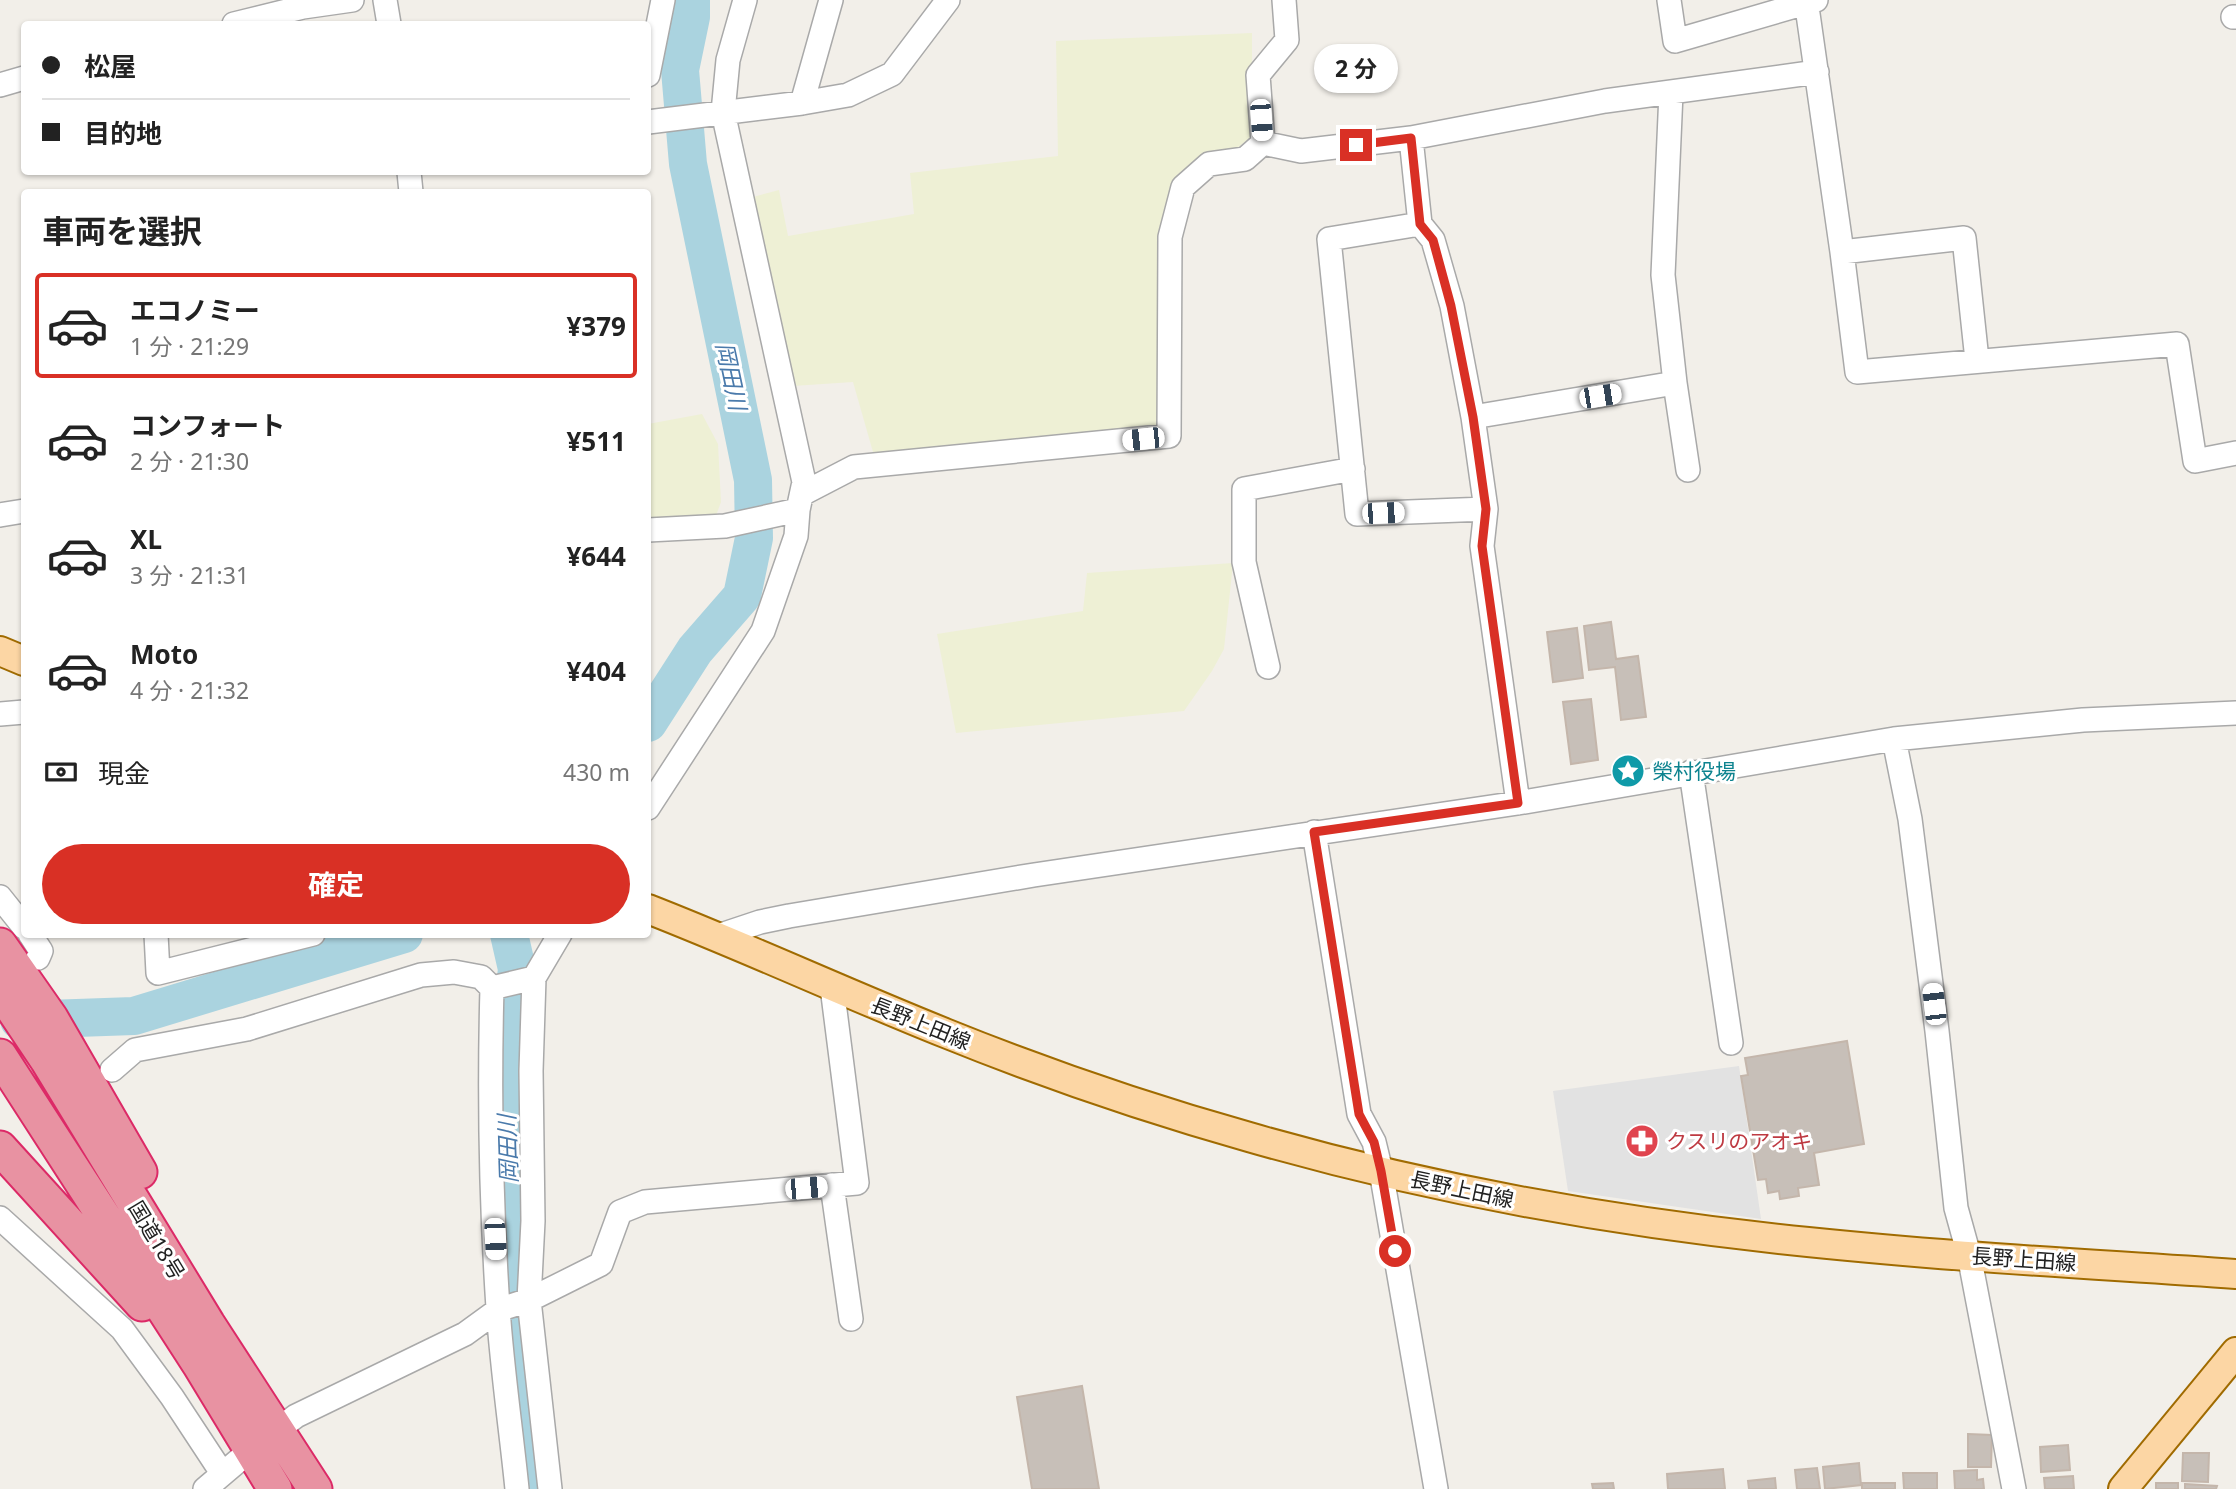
<!DOCTYPE html>
<html lang="ja">
<head>
<meta charset="utf-8">
<style>
	:root { --surface:#fff; --page:#f6f6f6; --text:#222; --muted:#767676; --line:#e0e0e0; --accent:#d93025 }
	body { margin:0; font-family:"Noto Sans","Noto Sans JP",sans-serif; background:var(--page); color:var(--text); height:100vh; display:flex; flex-direction:column; font-size:26px; white-space:nowrap }
	* { box-sizing:border-box; margin:0 }
	p { font-size:23px; color:var(--muted) }
	.icon { flex:none; width:38px; height:38px; fill:none; stroke:currentColor; stroke-width:2; stroke-linecap:round; stroke-linejoin:round }
	.map { position:relative; flex:1; overflow:hidden }
	.side { position:absolute; left:21px; top:189px; width:630px; height:749px; display:flex; flex-direction:column; background:var(--surface); border-radius:7px; box-shadow:0 2px 5px #0004 }
	.side>* { flex:none }
	.banner { position:absolute; left:21px; top:21px; width:630px; height:154px; border-radius:7px; box-shadow:0 2px 5px #0004; display:grid; align-content:center; height:154px; padding:0 21px; background:var(--surface) }
	.end { position:absolute; width:32px; height:32px; margin:-16px; border:9px solid #d93025; background:#fff; box-shadow:0 0 0 4px #fff }
	.from { border-radius:50% }
	.bubble { position:absolute; height:49px; border-radius:24px; background:var(--surface); box-shadow:0 2px 5px #0004; font-size:23px; font-weight:700; line-height:49px; text-align:center }
	.car { position:absolute; width:21px; height:42px; margin:-21px -10px; border-radius:9px; box-shadow:0 0 5px 2px #0007; background:linear-gradient(#fff 24%,#345 0 40%,#fff 0 76%,#345 0 86%,#fff 0) }
	.banner b { display:flex; align-items:center; gap:24px; height:66px; font-size:26px }
	.banner b+b { border-top:2px solid var(--line) }
	.banner i { width:18px; height:18px; background:var(--text) }
	ul { padding:0; list-style:none }
	li { display:flex; align-items:center; gap:21px; height:105px; margin:0 14px 10px; padding:0 7px; border:4px solid transparent; border-radius:7px }
	li div { flex:1 }
	li b { display:block; font-size:26px }
	li em { font-style:normal; font-weight:700 }
	li.selected { border-color:var(--accent) }
	li>.icon { width:63px; height:63px; stroke-width:1.5 }
	h2 { padding:0 21px; font-size:32px; line-height:84px }
	.pay { display:flex; align-items:center; gap:18px; height:77px; padding:0 21px; font-size:26px }
	.pay p { margin-inline-start:auto }
	.button { display:flex; gap:14px; margin-top:auto; padding:14px 21px }
	.button a { flex:1; height:80px; border-radius:42px; background:var(--accent); color:#fff; font-size:28px; font-weight:700; line-height:80px; text-align:center }
	.map>svg:first-child { display:block }
	.farmland { fill:#eef0d5 }
	.parking { fill:#e2e2e2 }
	.lines { fill:none; stroke-linecap:round; stroke-linejoin:round }
	.river { stroke:#aad3df; stroke-width:38 }
	.building { fill:#c7bfb8; stroke:#c4b6ab; stroke-width:2 }
	.minor-casing { stroke:#a9a9a9; stroke-width:26 }
	.major-casing { stroke:#a06b00; stroke-width:32 }
	.highway-casing { stroke:#dc2a67; stroke-width:37 }
	.minor { stroke:#fff; stroke-width:23 }
	.major { stroke:#fcd6a4; stroke-width:28 }
	.highway { stroke:#e892a2; stroke-width:33 }
	.route { stroke:#d93025; stroke-width:9 }
	.labels { text-anchor:middle; dominant-baseline:central; stroke-width:6; stroke-linejoin:round; paint-order:stroke }
	.culture-label { font-size:21px; fill:#0d838f; stroke:#fff; text-anchor:start }
	.street-label { font-size:21px; fill:#222; stroke:#fff }
	.health-label { font-size:21px; fill:#be3a42; stroke:#fff; text-anchor:start }
	.water-label { font-size:23px; font-style:italic; fill:#4a7aab; stroke:#fff }
</style>
</head>
<body>
<div class="map">
<svg width="2236" height="1489" viewBox="0 0 2236 1489">
	<rect width="100%" height="100%" fill="#f2efe9"/>
	<!-- farmland -->
	<path class="farmland" d="M1252 33V136L1236 149 1205 157 1170 187 1164 429 875 459 853 382 793 386 753 197 779 190 788 236 914 214 910 173 1058 156 1056 41Z
		M702 414 718 444 721 502 714 521 648 524V424Z
		M1233 563 1224 649 1212 671 1184 711 956 733 937 634 1083 611 1087 573Z"/>
	<!-- parking -->
	<path class="parking" d="M1739 1066 1761 1219 1568 1191 1553 1091Z"/>
	<g class="lines">
		<!-- river -->
		<path class="river" d="M648 723 695 650 742 596 754 538 753 480 688 164 680 70 691 17V0
			M509 934 517 969 510 1029 506 1111 512 1284 532 1489
			M19 1020 134 1016 404 934"/>
	</g>
	<!-- building -->
	<path class="building" d="M1611 622 1616 659 1638 656 1646 717 1621 720 1615 667 1589 670 1584 626Z
		M1577 628 1583 678 1553 682 1547 632Z
		M1591 699 1598 760 1571 764 1563 702Z
		M1847 1041 1864 1144 1814 1153 1819 1185 1798 1188 1799 1196 1780 1199 1779 1191 1768 1193 1766 1179 1758 1180 1741 1076 1748 1075 1745 1058Z
		M1082 1386 1099 1489H1032L1017 1397Z
		M1968 1434 1992 1435 1991 1467H1968Z
		M2068 1445 2070 1470 2041 1472 2040 1447Z
		M2183 1453H2209L2208 1482 2182 1481Z
		M1859 1463 1861 1485 1825 1489 1823 1467Z
		M1817 1468 1820 1489H1797L1795 1470Z
		M1723 1469 1725 1489H1668L1667 1474Z
		M1977 1470V1480L1983 1479 1984 1489H1955L1954 1471Z
		M1903 1473H1937V1489H1904Z
		M2073 1476 2074 1489H2045L2044 1478Z
		M1775 1478 1776 1489H1749L1748 1481Z
		M1613 1483 1614 1489H1593L1592 1484Z
		M1862 1483H1895V1489H1862Z
		M2156 1483H2178V1489H2156Z
		M2185 1484 2217 1486 2216 1489H2185Z"/>
	<g class="lines">
		<defs>
			<path id="minor" d="M385 0 389 24
				M1669 0 1675 41 1816 0
				M1806 0 1842 252 1857 372 2177 344 2195 461 2236 453
				M2233 17H2236
				M234 24 303 7 352 0
				M648 75 663 0
				M0 85 24 78
				M802 103 831 0
				M648 122 802 103 848 95 892 74 948 0
				M1263 143 1258 75 1287 40 1284 0
				M1263 143 1301 151 1411 138
				M409 172 411 192
				M1420 224 1329 239 1357 514 1486 509
				M1842 252 1964 238 1977 360
				M1675 383 1688 470
				M1473 417 1675 383 1663 275 1671 93
				M802 494 854 467 1169 436 1170 237 1183 187 1209 164 1245 159 1263 143
				M0 515 24 511
				M648 530 725 526 798 510
				M1268 667 1244 562V489L1353 469
				M0 714 24 712
				M1894 739 1910 819 1937 1031 1956 1208 1969 1255 2014 1489
				M1691 772 1731 1043
				M1518 803 1482 546 1486 509 1473 417 1452 306 1433 240 1420 224 1411 138 1605 101 1817 72
				M648 808 763 631 796 536 798 510 804 482 723 112 728 60 745 0
				M1314 832 1359 1114 1374 1142 1381 1171 1436 1489
				M0 897 24 927
				M30 934 41 951 38 958
				M156 934 158 973 313 934
				M718 936 760 922 789 916 1034 875 1518 803 1894 739 2083 720 2236 713
				M492 988C489 1095 491 1202 498 1308 502 1369 511 1429 517 1489
				M112 1070 135 1050 247 1029 421 975 454 972 481 977 492 988 534 978
				M832 1185 851 1319
				M0 1218 122 1329 172 1397 222 1473
				M205 1489 252 1449 296 1416 465 1334 498 1310 529 1300 601 1264 620 1212 645 1202 857 1183 832 987
				M550 1489 529 1300 533 1221 531 1071 534 978 560 934"/>
			<path id="major" d="M0 651 24 661
				M648 909C748 948 845 993 945 1033 1044 1073 1146 1108 1249 1137 1432 1190 1619 1223 1808 1242 1950 1257 2093 1264 2236 1274
				M2123 1489 2236 1352"/>
			<path id="highway" d="M0 945 51 1018 140 1172
				M0 990 47 1060 208 1324 315 1489
				M0 1056 199 1364 275 1489
				M0 1148 142 1304"/>
		</defs>
		<!-- minor casing -->
		<use href="#minor" class="minor-casing"/>
		<!-- major casing -->
		<use href="#major" class="major-casing"/>
		<!-- highway casing -->
		<use href="#highway" class="highway-casing"/>
		<!-- minor -->
		<use href="#minor" class="minor"/>
		<!-- major -->
		<use href="#major" class="major"/>
		<!-- highway -->
		<use href="#highway" class="highway"/>
	</g>
	<g class="lines">
		<!-- route -->
		<path class="route" d="M1356 145 1411 138 1420 224 1433 240 1451 306 1473 417 1486 509 1482 546 1518 803 1314 832 1359 1114 1374 1142 1381 1171 1395 1251"/>
	</g>
	<!-- icons -->
	<defs>
		<symbol id="sight-disc" viewBox="-11 -11 22 22"><circle r="9.5" fill="#0f9aa8" stroke="#fff"/><path d="M0-6L1.8-2.2L6-1.7L2.9 1.2L3.7 5.4L0 3.3L-3.7 5.4L-2.9 1.2L-6-1.7L-1.8-2.2Z" fill="#fff"/></symbol>
		<symbol id="pharmacy-disc" viewBox="-11 -11 22 22"><circle r="9.5" fill="#e0444e" stroke="#fff"/><path d="M-2-6h4v4h4v4h-4v4h-4v-4h-4v-4h4Z" fill="#fff"/></symbol>
	</defs>
	<g fill-rule="evenodd">
		<use href="#sight-disc" x="1609" y="752" width="38" height="38"/>
		<use href="#pharmacy-disc" x="1623" y="1122" width="38" height="38"/>
	</g>
	<g class="labels">
		<!-- culture labels -->
		<g class="culture-label">
			<text x="1652" y="771">榮村役場</text>
		</g>
		<!-- street labels -->
		<g class="street-label">
			<text transform="translate(921 1023) rotate(22)">長野上田線</text>
			<text transform="translate(1462 1189) rotate(12)">長野上田線</text>
			<text transform="translate(157 1240) rotate(59)">国道18号</text>
			<text transform="translate(2024 1259) rotate(4)">長野上田線</text>
		</g>
		<!-- health labels -->
		<g class="health-label">
			<text x="1666" y="1141">クスリのアオキ</text>
		</g>
		<!-- water labels -->
		<g class="water-label">
			<text transform="translate(732 376) rotate(78)">岡田川</text>
			<text transform="translate(507 1149) rotate(-92)">岡田川</text>
		</g>
	</g>
</svg>
<i class="end from" style="left:1395px;top:1251px"></i>
<i class="end" style="left:1356px;top:145px"></i>
<div class="bubble" style="left:1314px;top:44px;width:84px">2 分</div>
<i class="car" style="left:1261px;top:120px;rotate:176deg"></i>
<i class="car" style="left:1600px;top:396px;rotate:81deg"></i>
<i class="car" style="left:1143px;top:439px;rotate:264deg"></i>
<i class="car" style="left:1383px;top:513px;rotate:88deg"></i>
<i class="car" style="left:1934px;top:1004px;rotate:353deg"></i>
<i class="car" style="left:806px;top:1188px;rotate:85deg"></i>
<i class="car" style="left:495px;top:1239px;rotate:177deg"></i>
<div class="banner">
<b><i class="from"></i>松屋</b>
<b><i></i>目的地</b>
</div>
<section class="side">
<h2>車両を選択</h2>
<ul>
<li class="selected"><svg class="icon" aria-label="car" viewBox="0 0 24 24"><path d="M5 17H2v-5l4-1 3-4h7l3 4 3 1v5h-3M9 17h6M6 11h13"/><circle cx="7" cy="17" r="2"/><circle cx="17" cy="17" r="2"/></svg><div><b>エコノミー</b><p>1 分 · 21:29</p></div><em>¥379</em></li>
<li><svg class="icon" aria-label="car" viewBox="0 0 24 24"><path d="M5 17H2v-5l4-1 3-4h7l3 4 3 1v5h-3M9 17h6M6 11h13"/><circle cx="7" cy="17" r="2"/><circle cx="17" cy="17" r="2"/></svg><div><b>コンフォート</b><p>2 分 · 21:30</p></div><em>¥511</em></li>
<li><svg class="icon" aria-label="car" viewBox="0 0 24 24"><path d="M5 17H2v-5l4-1 3-4h7l3 4 3 1v5h-3M9 17h6M6 11h13"/><circle cx="7" cy="17" r="2"/><circle cx="17" cy="17" r="2"/></svg><div><b>XL</b><p>3 分 · 21:31</p></div><em>¥644</em></li>
<li><svg class="icon" aria-label="car" viewBox="0 0 24 24"><path d="M5 17H2v-5l4-1 3-4h7l3 4 3 1v5h-3M9 17h6M6 11h13"/><circle cx="7" cy="17" r="2"/><circle cx="17" cy="17" r="2"/></svg><div><b>Moto</b><p>4 分 · 21:32</p></div><em>¥404</em></li>
</ul>
<div class="pay"><svg class="icon" aria-label="cash" viewBox="0 0 24 24"><path d="M3 7h18v10H3z"/><circle cx="12" cy="12" r="2"/></svg>現金<p>430 m</p></div>
<div class="button"><a>確定</a></div>
</section>
</div>
</body>
</html>
